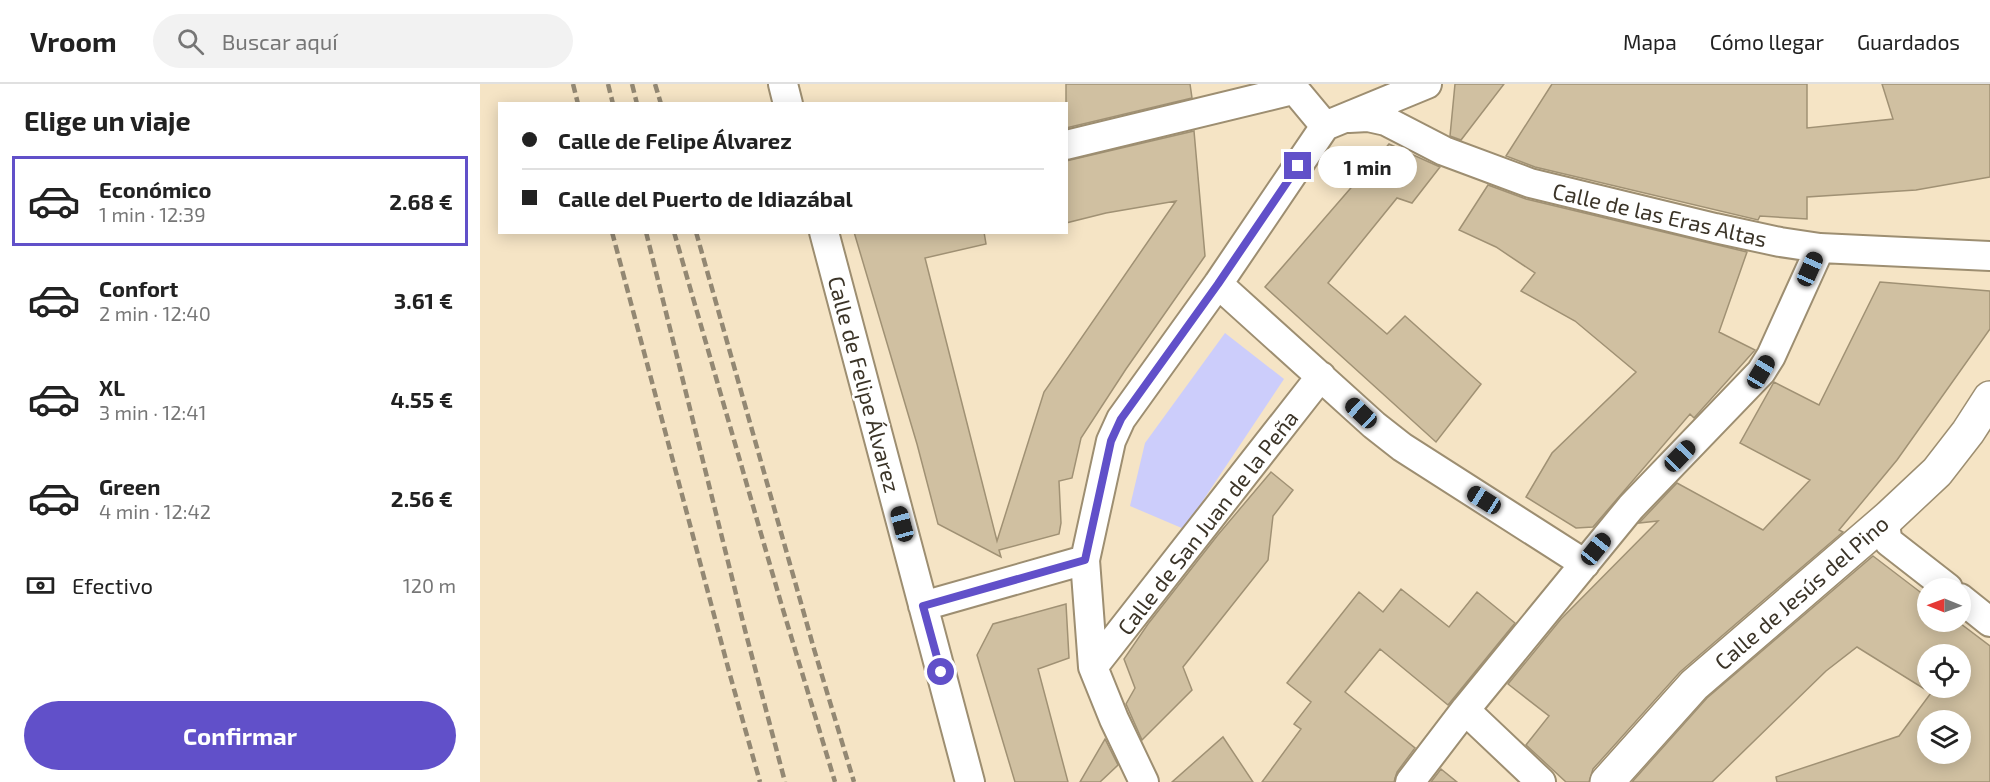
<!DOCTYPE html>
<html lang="es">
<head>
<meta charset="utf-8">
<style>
	:root { --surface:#fff; --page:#f2f2f2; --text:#222; --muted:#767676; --line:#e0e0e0; --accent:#6150c9 }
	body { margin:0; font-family:"Exo 2",sans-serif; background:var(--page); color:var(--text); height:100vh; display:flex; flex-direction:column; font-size:22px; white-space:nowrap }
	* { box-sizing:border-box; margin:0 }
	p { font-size:20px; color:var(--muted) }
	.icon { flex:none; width:33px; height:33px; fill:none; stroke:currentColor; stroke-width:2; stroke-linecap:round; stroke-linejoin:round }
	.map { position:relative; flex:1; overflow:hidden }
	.sheet { display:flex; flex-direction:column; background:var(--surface); width:480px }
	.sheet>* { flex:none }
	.hud { position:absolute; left:18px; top:18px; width:570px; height:132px; border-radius:0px; box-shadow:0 3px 15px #0003; display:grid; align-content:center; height:132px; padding:0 24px; background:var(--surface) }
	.needle { width:39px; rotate:271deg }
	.fabs { position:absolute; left:1437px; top:494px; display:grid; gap:12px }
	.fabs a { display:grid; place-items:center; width:54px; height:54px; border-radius:50%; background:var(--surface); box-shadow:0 3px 15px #0003; font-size:30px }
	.end { position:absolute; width:27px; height:27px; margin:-14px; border:8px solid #6150c9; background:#fff; box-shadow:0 0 0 3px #fff }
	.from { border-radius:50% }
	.bubble { position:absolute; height:42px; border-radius:21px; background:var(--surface); box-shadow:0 3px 15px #0003; font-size:20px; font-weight:700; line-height:42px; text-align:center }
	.car { position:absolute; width:18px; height:36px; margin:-18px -9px; border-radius:8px; box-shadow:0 0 4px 2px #0007; background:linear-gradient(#222 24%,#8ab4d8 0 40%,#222 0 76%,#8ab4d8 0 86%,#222 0) }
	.hud b { display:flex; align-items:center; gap:21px; height:57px; font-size:22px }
	.hud b+b { border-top:2px solid var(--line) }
	.hud i { width:15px; height:15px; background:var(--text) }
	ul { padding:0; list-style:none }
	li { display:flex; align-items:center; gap:18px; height:90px; margin:0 12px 9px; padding:0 12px; border:3px solid transparent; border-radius:0px }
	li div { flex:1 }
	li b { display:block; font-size:22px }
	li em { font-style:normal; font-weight:700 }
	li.active { border-color:var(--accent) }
	li>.icon { width:54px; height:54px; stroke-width:1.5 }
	h2 { padding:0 24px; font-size:27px; line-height:72px }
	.pay { display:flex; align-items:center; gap:15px; height:66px; padding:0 24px; font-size:22px }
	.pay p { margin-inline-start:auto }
	.primary-button { display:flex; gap:12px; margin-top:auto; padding:12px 24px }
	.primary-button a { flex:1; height:69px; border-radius:36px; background:var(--accent); color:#fff; font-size:24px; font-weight:700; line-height:69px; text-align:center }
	header { display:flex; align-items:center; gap:36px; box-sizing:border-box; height:84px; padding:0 30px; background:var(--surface); border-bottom:2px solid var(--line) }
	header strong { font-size:28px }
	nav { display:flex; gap:33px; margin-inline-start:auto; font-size:21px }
	.search { width:420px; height:54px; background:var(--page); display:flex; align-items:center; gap:15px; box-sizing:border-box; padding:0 21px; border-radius:33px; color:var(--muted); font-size:22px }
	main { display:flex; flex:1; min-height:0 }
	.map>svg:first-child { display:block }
	.green { fill:#cccdfb }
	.building { fill:#d0c0a1; stroke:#a09174; stroke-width:1.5; fill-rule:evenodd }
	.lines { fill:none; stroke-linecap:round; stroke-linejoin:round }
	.street-casing { stroke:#9d8e71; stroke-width:32 }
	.secondary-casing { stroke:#9d8e71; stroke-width:36 }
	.street { stroke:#fff; stroke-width:28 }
	.secondary { stroke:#fff; stroke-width:33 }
	.rail { stroke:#938873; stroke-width:4.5; stroke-dasharray:9 4.5; stroke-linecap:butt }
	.route { stroke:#6150c9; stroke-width:8 }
	.labels { text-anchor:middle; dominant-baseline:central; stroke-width:5; stroke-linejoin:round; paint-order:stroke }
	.street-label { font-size:22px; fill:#3b3428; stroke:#fff }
</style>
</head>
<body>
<header>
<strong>Vroom</strong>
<div class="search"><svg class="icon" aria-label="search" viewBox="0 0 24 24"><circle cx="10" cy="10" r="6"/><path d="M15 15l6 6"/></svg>Buscar aquí</div>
<nav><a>Mapa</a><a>Cómo llegar</a><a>Guardados</a></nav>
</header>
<main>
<section class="sheet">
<h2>Elige un viaje</h2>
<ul>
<li class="active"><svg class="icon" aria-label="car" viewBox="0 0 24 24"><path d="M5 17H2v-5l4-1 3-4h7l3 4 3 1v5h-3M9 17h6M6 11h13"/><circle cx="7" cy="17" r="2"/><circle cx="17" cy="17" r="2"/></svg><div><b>Económico</b><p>1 min · 12:39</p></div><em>2.68 €</em></li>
<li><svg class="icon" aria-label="car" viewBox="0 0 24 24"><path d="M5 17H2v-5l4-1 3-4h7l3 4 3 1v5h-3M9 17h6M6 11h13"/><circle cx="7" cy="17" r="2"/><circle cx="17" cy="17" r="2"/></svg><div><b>Confort</b><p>2 min · 12:40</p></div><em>3.61 €</em></li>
<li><svg class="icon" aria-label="car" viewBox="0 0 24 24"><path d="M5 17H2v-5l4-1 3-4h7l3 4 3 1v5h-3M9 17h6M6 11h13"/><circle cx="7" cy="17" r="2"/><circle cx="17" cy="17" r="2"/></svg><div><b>XL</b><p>3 min · 12:41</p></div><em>4.55 €</em></li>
<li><svg class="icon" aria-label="car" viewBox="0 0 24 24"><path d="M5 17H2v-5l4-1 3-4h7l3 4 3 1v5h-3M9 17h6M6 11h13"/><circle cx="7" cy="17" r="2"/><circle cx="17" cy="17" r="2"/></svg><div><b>Green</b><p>4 min · 12:42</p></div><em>2.56 €</em></li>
</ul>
<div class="pay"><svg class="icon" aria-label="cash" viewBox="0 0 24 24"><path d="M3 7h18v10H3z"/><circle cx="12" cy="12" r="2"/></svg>Efectivo<p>120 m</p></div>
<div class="primary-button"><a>Confirmar</a></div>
</section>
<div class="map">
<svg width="1510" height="698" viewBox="0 0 1510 698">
	<rect width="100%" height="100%" fill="#f5e4c5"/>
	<!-- green -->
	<path class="green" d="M745 249 804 295 704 445 650 422 665 359Z"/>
	<!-- building -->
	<path class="building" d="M586 0H710L712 14 586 44Z
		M975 0H1024L981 56 970 52Z
		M1072 0H1327V44L1413 35 1402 0H1510V93L1436 106 1327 113V135L1280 132 1278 136 1055 83 1026 72Z
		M714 47 725 172 646 285 601 354 592 394 579 397 581 439 579 450 519 466 521 473 458 440 437 360 374 148H504L506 160 445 174 517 457 564 308 696 117 626 129 586 139V77Z
		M909 60 960 83 932 119 917 114 848 199 907 250 925 232 1001 300 956 358 785 203Z
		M1008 101 1046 115 1267 168 1239 248 1275 266 1214 334 1210 330 1113 443 1096 444 1046 413 1072 369 1156 288 1095 237 1041 207 1055 189 1016 163 979 146Z
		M1400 198 1510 207V245L1417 376 1359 446 1363 448 1200 588 1113 685 1109 698H1086L1046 661 1069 632 1028 600 1081 535 1178 437 1159 439 1197 399 1283 446 1330 396 1260 359 1294 298 1339 321Z
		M791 388 813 406 793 432 788 476 703 583 712 606 662 656 646 620 655 604 644 575 668 540 737 452Z
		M1393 472 1448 514V537H1477L1510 562V698H1297L1296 693 1419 652 1451 609 1377 563 1346 587 1232 698H1152L1227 614ZM1448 570H1480V603H1448ZM1448 636H1480V669H1448Z
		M921 505 969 543 997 508 1035 539 968 621 900 565 865 608 935 664 917 688 914 698H782L821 645 814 640 831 618 807 599 879 508 903 528Z
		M586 520 589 574 558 585 588 698H535L497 571 513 540Z
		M743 653 773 698H692Z
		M625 655 638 681 620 698H600Z
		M961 685 977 698H951Z"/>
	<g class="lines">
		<defs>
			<path id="street" d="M303 0 308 20
				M810 0 845 42
				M869 34 888 33 906 37 964 67 1050 99 1235 144 1300 158 1340 164 1510 172
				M586 61 813 6
				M344 148 490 698
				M738 200 894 341 922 363 1105 480
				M1409 433C1405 442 1405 449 1409 458L1468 504
				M1480 514 1510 538
				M443 522 605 476
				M613 583 841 292
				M985 626 1061 698
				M664 698 634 635 613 583 605 476 631 357 641 335 738 200 845 42 947 0
				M930 698 985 626 1151 423 1281 288 1291 272 1340 164"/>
			<path id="secondary" d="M1127 698 1214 601 1409 433 1457 388 1488 348 1510 314"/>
		</defs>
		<!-- street casing -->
		<use href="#street" class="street-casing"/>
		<!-- secondary casing -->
		<use href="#secondary" class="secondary-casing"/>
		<!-- street -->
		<use href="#street" class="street"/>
		<!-- secondary -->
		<use href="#secondary" class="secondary"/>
		<!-- rail -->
		<path class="rail" d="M93 0 98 20
			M128 0 133 20
			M152 0 157 20
			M175 0 181 20
			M132 148 250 591 280 698
			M166 148 265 546 305 698
			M194 148 301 519 355 698
			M216 148 334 565 374 698"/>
	</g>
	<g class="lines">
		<!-- route -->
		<path class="route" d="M461 588 443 522 605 476 631 357 641 335 738 200 818 82"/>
	</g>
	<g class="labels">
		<!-- street labels -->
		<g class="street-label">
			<text transform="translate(1180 130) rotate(13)">Calle de las Eras Altas</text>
			<text transform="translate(385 300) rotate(75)">Calle de Felipe Álvarez</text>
			<text transform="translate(727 438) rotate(-52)">Calle de San Juan de la Peña</text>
			<text transform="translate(1321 508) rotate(-41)">Calle de Jesús del Pino</text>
		</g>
	</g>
</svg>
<div class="fabs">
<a><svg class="needle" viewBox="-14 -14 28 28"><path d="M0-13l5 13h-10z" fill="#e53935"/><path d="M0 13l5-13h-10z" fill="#767676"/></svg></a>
<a><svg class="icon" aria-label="locate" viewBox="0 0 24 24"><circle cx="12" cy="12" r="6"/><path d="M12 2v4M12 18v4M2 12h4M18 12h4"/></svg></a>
<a><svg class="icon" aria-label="layers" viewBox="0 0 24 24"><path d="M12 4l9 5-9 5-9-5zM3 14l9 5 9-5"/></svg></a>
</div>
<i class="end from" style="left:461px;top:588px"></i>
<i class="end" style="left:818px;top:82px"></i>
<div class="bubble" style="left:838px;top:62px;width:99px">1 min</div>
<i class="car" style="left:1330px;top:185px;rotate:24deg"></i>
<i class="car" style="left:1281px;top:288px;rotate:31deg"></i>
<i class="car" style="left:881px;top:329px;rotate:313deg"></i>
<i class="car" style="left:1200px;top:372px;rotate:44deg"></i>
<i class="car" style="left:1004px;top:416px;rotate:302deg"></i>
<i class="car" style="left:422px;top:440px;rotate:345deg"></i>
<i class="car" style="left:1116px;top:465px;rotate:39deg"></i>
<div class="hud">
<b><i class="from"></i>Calle de Felipe Álvarez</b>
<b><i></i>Calle del Puerto de Idiazábal</b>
</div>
</div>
</main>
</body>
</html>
